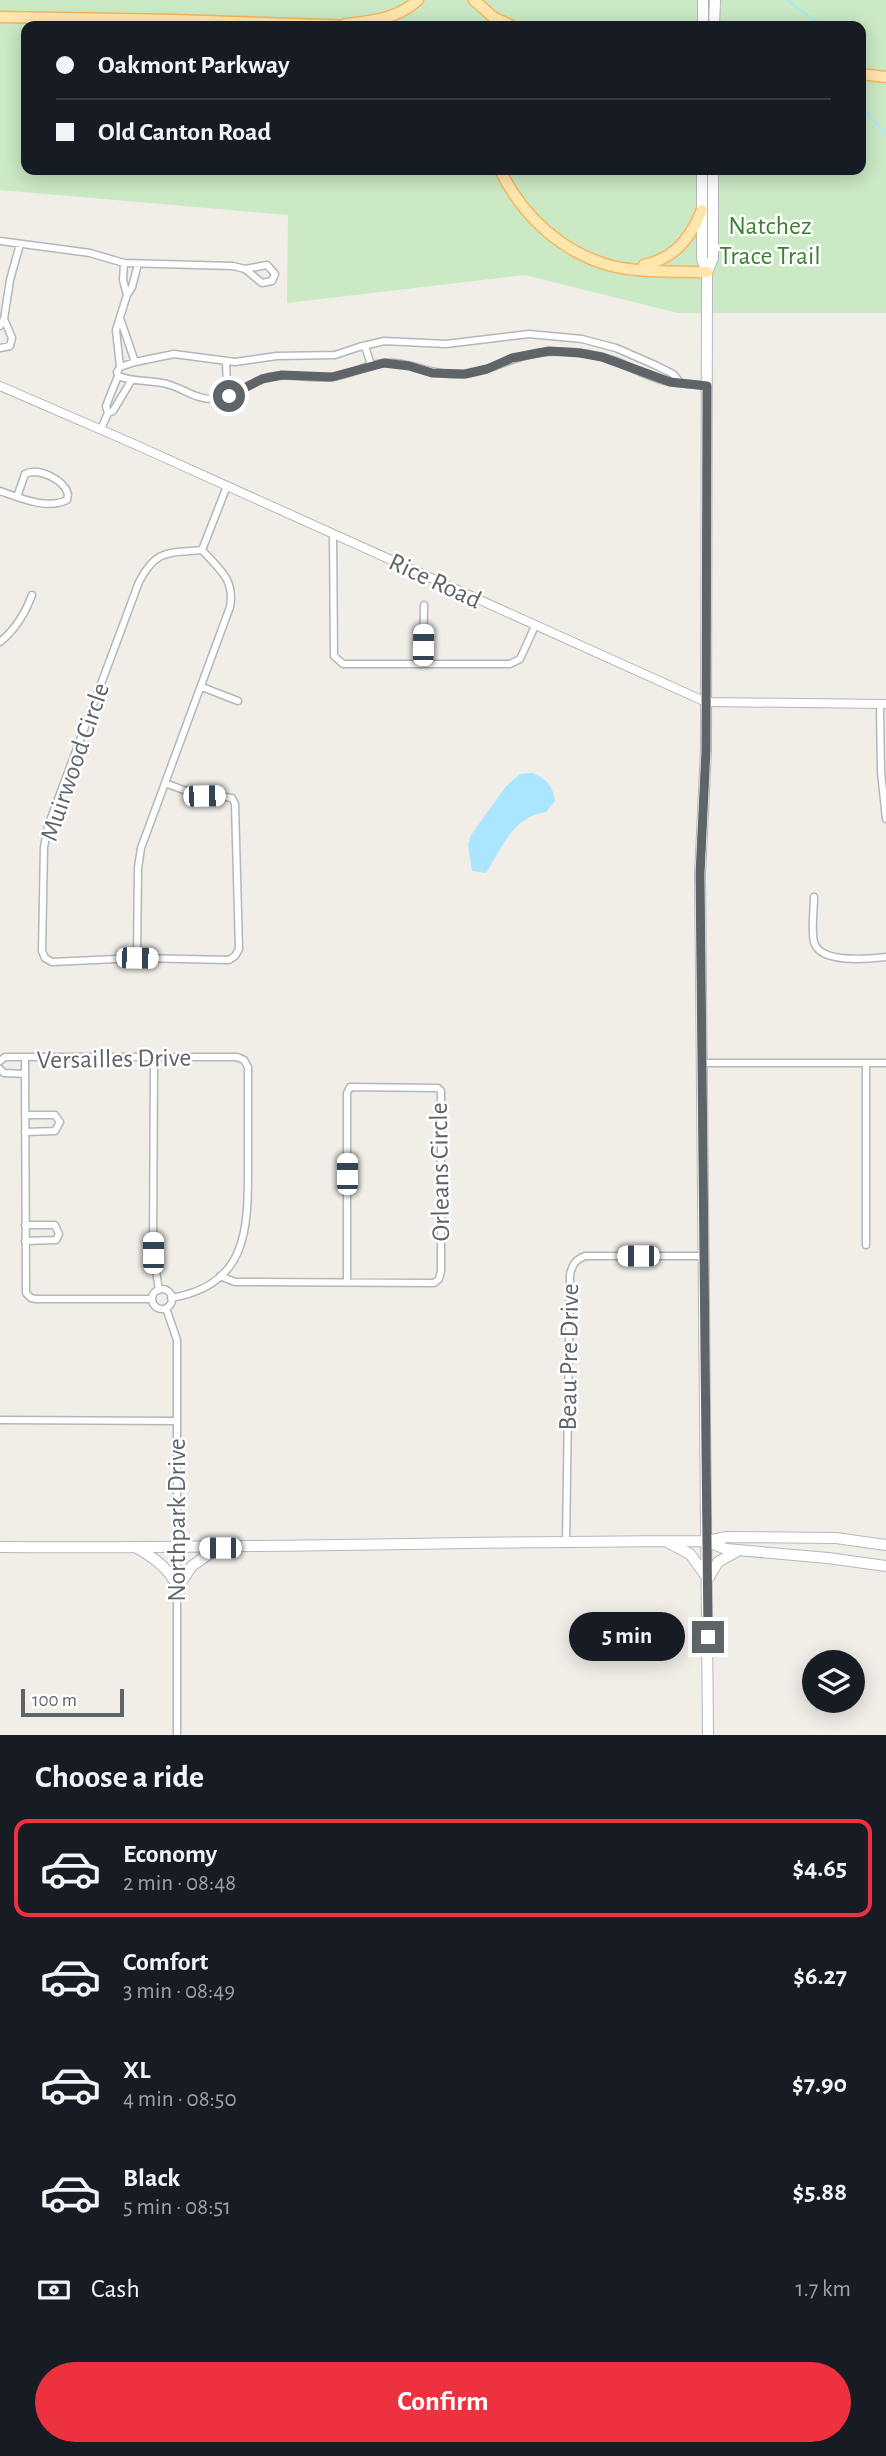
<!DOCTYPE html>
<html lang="en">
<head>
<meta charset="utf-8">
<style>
	:root { --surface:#171b24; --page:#242831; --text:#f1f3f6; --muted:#9ea1a6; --line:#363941; --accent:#ed313f }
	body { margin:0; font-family:"Alegreya Sans",sans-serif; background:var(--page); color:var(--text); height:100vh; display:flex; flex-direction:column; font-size:26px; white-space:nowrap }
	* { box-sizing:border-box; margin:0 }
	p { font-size:23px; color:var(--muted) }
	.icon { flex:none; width:38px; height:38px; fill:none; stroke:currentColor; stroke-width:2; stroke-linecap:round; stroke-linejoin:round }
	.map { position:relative; height:1735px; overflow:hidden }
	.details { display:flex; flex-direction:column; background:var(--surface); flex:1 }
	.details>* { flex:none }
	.guide { position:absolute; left:21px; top:21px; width:845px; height:154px; border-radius:14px; box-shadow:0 4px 18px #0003; display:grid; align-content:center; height:154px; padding:0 35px; background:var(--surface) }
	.buttons { position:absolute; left:802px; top:1650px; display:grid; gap:14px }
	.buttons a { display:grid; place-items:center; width:63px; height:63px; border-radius:50%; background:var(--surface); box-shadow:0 4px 18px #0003; font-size:35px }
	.scale { position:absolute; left:21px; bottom:18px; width:103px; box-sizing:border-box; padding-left:7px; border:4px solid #5f6468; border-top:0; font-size:19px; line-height:24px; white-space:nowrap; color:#5f6468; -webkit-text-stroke:5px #fff; paint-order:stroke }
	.end { position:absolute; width:32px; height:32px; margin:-16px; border:9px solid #5f6468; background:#fff; box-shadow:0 0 0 4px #fff }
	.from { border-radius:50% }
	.bubble { position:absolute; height:49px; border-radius:24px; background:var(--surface); box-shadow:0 4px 18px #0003; font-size:23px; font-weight:700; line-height:49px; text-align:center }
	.car { position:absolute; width:21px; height:42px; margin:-21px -10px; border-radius:9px; box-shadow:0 0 5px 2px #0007; background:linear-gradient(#fff 24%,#345 0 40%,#fff 0 76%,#345 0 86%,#fff 0) }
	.guide b { display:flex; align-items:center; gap:24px; height:66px; font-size:26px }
	.guide b+b { border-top:2px solid var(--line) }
	.guide i { width:18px; height:18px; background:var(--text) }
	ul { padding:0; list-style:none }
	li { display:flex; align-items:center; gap:21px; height:98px; margin:0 14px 10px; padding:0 21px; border:4px solid transparent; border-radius:14px }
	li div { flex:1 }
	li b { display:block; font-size:26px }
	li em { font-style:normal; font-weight:700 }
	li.active { border-color:var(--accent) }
	li>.icon { width:63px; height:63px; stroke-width:1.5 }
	h2 { padding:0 35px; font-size:32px; line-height:84px }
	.pay { display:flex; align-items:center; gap:18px; height:77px; padding:0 35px; font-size:26px }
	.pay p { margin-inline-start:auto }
	.button { display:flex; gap:14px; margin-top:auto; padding:14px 35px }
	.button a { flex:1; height:80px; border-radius:42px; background:var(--accent); color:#fff; font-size:28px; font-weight:700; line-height:80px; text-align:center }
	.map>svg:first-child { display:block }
	.green { fill:#cae9c4; fill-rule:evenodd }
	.water { fill:#aae6ff }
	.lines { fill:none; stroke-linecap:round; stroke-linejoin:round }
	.stream { stroke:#aae6ff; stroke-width:2 }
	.minor-casing { stroke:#b3b6ba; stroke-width:9 }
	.tertiary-casing { stroke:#b3b6ba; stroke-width:10 }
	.secondary-casing { stroke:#b4b8bc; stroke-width:12 }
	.primary-casing { stroke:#f5b45d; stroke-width:13 }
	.minor { stroke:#fff; stroke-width:6 }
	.tertiary { stroke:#fff; stroke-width:8 }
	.secondary { stroke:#fff; stroke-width:10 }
	.primary { stroke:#ffe6af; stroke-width:10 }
	.route { stroke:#5f6468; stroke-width:9 }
	.labels { text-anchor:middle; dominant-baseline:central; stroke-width:5; stroke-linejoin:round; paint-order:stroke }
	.park-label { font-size:26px; fill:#3a8232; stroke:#fff }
	.street-label { font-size:26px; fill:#5f6468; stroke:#fff }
</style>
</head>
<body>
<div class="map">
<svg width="886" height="1735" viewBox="0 0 886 1735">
	<rect width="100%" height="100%" fill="#f1eee8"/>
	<!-- green -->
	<path class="green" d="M0 0H886V313H678L525 275 287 303 288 215 0 190ZM26 26H861V170H26Z"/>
	<!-- water -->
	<path class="water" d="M532 773C546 778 553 786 555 801L546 812C513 816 502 848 486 873L472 871 468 845 471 835 506 786 520 774Z"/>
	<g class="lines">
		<!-- stream -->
		<path class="stream" d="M787 0 822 26
			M861 108 886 133"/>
		<defs>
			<path id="minor" d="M0 241 90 253 124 263 233 266 245 269 262 283 272 281 275 274 267 265 245 269
				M124 263 123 280 127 295
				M121 321 135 362
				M0 326 4 319 10 280 20 244
				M365 346 371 365
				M0 348 10 346 12 338 4 319
				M226 362 227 387 230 396
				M120 367 116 330 127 295 132 287 138 264
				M680 382 673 374 655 365 616 348 582 339 529 334 446 344 384 341 359 347 335 355 277 356 235 362 174 354 135 362 120 367 117 372 118 376C135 383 153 379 170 385 186 390 197 400 215 399 235 398 249 382 268 377 290 372 310 380 332 377 349 375 365 365 383 363 412 361 437 378 466 374 495 370 518 353 548 352 570 350 595 354 616 361 633 368 652 379 670 382 683 384 695 384 707 386
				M108 413 113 411 131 381
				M101 429 108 413 106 406 118 376
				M0 491C20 498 47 510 67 500L68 494C64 480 39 467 25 474L17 497
				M333 534 334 656 343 664H510L520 659 535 626
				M202 550 227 486
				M0 642C16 629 25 614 32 595
				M423 664 424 605
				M202 687 238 701
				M880 704 881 772 886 819
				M814 897C814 911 811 928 814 942 820 964 868 959 886 957
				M137 958 138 868 141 848 230 607C235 579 219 569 202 550 168 553 156 549 139 582L48 826 44 847 42 951 45 958 52 962 137 958 229 960 235 956 239 949 235 804 232 798 189 792 165 783
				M154 1058 153 1253 159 1290
				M0 1061 5 1057H25
				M701 1063H886
				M866 1063V1245
				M0 1069 4 1073 25 1074
				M25 1132 55 1131 60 1122 55 1115H25
				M25 1225H55L59 1234 56 1240 25 1241
				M220 1276 235 1282 434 1283 439 1279 441 1271V1091L438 1088 350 1087 347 1093V1283
				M152 1299a10 10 0 1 1 20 0a10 10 0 1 1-20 0Z
				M152 1299H36L31 1298 26 1293 25 1057H237L244 1060 248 1067C248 1100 248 1132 248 1165 248 1227 249 1285 171 1298
				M166 1308 177 1340V1735
				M0 1420 177 1421
				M566 1542 570 1274C573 1264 575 1260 585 1256H704"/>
			<path id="tertiary" d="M0 386 134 444 706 702 886 704"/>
			<path id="secondary" d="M703 26V0
				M714 26 715 0
				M702 170V259L707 272
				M708 1542 726 1549 828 1558 886 1566
				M669 1543 690 1554 706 1576
				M0 1547C236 1549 471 1541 707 1541L727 1537 836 1538 886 1545
				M137 1548C156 1559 168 1568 178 1587
				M709 1577 718 1562 736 1552
				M178 1587 192 1566 216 1549
				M708 1735 700 874 706 750 707 272 713 258V170"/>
			<path id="primary" d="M474 0 493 17 512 26
				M0 17 173 20 354 26
				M346 24C373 21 397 19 418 0
				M861 74 886 77
				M500 170C523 217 564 255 616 267 645 273 678 271 707 272
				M644 265C675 258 690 239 702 210"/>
		</defs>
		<!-- minor casing -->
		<use href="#minor" class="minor-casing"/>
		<!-- tertiary casing -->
		<use href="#tertiary" class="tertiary-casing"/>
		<!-- secondary casing -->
		<use href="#secondary" class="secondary-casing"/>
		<!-- primary casing -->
		<use href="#primary" class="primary-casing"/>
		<!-- minor -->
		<use href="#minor" class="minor"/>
		<!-- tertiary -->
		<use href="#tertiary" class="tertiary"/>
		<!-- secondary -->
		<use href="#secondary" class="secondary"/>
		<!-- primary -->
		<use href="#primary" class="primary"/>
	</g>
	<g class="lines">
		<!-- route -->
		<path class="route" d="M229 396 262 379 282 375 332 377 384 363 409 366 432 373 465 374 487 369 512 358 549 351 580 353 602 357 670 382 707 386 706 750 700 874 708 1637"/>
	</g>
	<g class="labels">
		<!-- park labels -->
		<g class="park-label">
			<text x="770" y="226">Natchez<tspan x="770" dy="30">Trace Trail</tspan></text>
		</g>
		<!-- street labels -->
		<g class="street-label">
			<text transform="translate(435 581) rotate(25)">Rice Road</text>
			<text transform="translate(75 762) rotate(-71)">Muirwood Circle</text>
			<text transform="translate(114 1059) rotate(-1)">Versailles Drive</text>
			<text transform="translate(440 1172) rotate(-91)">Orleans Circle</text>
			<text transform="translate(569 1357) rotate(-89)">Beau Pre Drive</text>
			<text transform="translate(177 1520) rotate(-90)">Northpark Drive</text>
		</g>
	</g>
</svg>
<div class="buttons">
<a><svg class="icon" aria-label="layers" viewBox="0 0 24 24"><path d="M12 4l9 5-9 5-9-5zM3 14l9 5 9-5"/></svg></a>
</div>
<div class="scale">100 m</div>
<i class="end from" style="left:229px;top:396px"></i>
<i class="end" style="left:708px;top:1637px"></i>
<div class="bubble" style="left:569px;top:1612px;width:116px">5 min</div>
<i class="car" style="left:423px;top:645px;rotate:1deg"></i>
<i class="car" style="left:204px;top:796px;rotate:89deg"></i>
<i class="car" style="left:137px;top:958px;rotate:91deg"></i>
<i class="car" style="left:347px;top:1174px;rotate:0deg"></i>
<i class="car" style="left:153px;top:1253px;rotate:0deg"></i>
<i class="car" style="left:638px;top:1256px;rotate:270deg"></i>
<i class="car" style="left:220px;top:1548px;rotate:270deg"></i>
<div class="guide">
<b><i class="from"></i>Oakmont Parkway</b>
<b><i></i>Old Canton Road</b>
</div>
</div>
<section class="details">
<h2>Choose a ride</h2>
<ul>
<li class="active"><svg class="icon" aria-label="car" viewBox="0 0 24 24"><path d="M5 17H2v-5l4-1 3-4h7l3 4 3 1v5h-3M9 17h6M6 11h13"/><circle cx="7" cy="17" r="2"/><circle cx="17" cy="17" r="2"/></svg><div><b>Economy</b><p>2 min · 08:48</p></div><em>$4.65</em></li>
<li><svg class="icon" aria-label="car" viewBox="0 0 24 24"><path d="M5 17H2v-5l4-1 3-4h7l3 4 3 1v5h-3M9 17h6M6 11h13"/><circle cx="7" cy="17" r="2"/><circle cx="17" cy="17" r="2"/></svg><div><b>Comfort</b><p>3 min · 08:49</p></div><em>$6.27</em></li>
<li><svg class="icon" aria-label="car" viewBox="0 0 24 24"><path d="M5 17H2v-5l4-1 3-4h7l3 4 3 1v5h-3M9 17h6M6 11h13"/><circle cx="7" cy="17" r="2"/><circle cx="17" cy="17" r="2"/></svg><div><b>XL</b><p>4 min · 08:50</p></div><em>$7.90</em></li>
<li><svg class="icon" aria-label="car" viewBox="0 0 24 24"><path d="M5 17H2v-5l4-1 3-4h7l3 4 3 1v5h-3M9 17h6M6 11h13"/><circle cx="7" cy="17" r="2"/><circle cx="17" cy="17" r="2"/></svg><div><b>Black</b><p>5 min · 08:51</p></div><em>$5.88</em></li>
</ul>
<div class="pay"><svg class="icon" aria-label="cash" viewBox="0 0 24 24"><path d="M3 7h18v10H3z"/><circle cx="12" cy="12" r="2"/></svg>Cash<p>1.7 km</p></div>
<div class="button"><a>Confirm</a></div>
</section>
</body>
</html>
